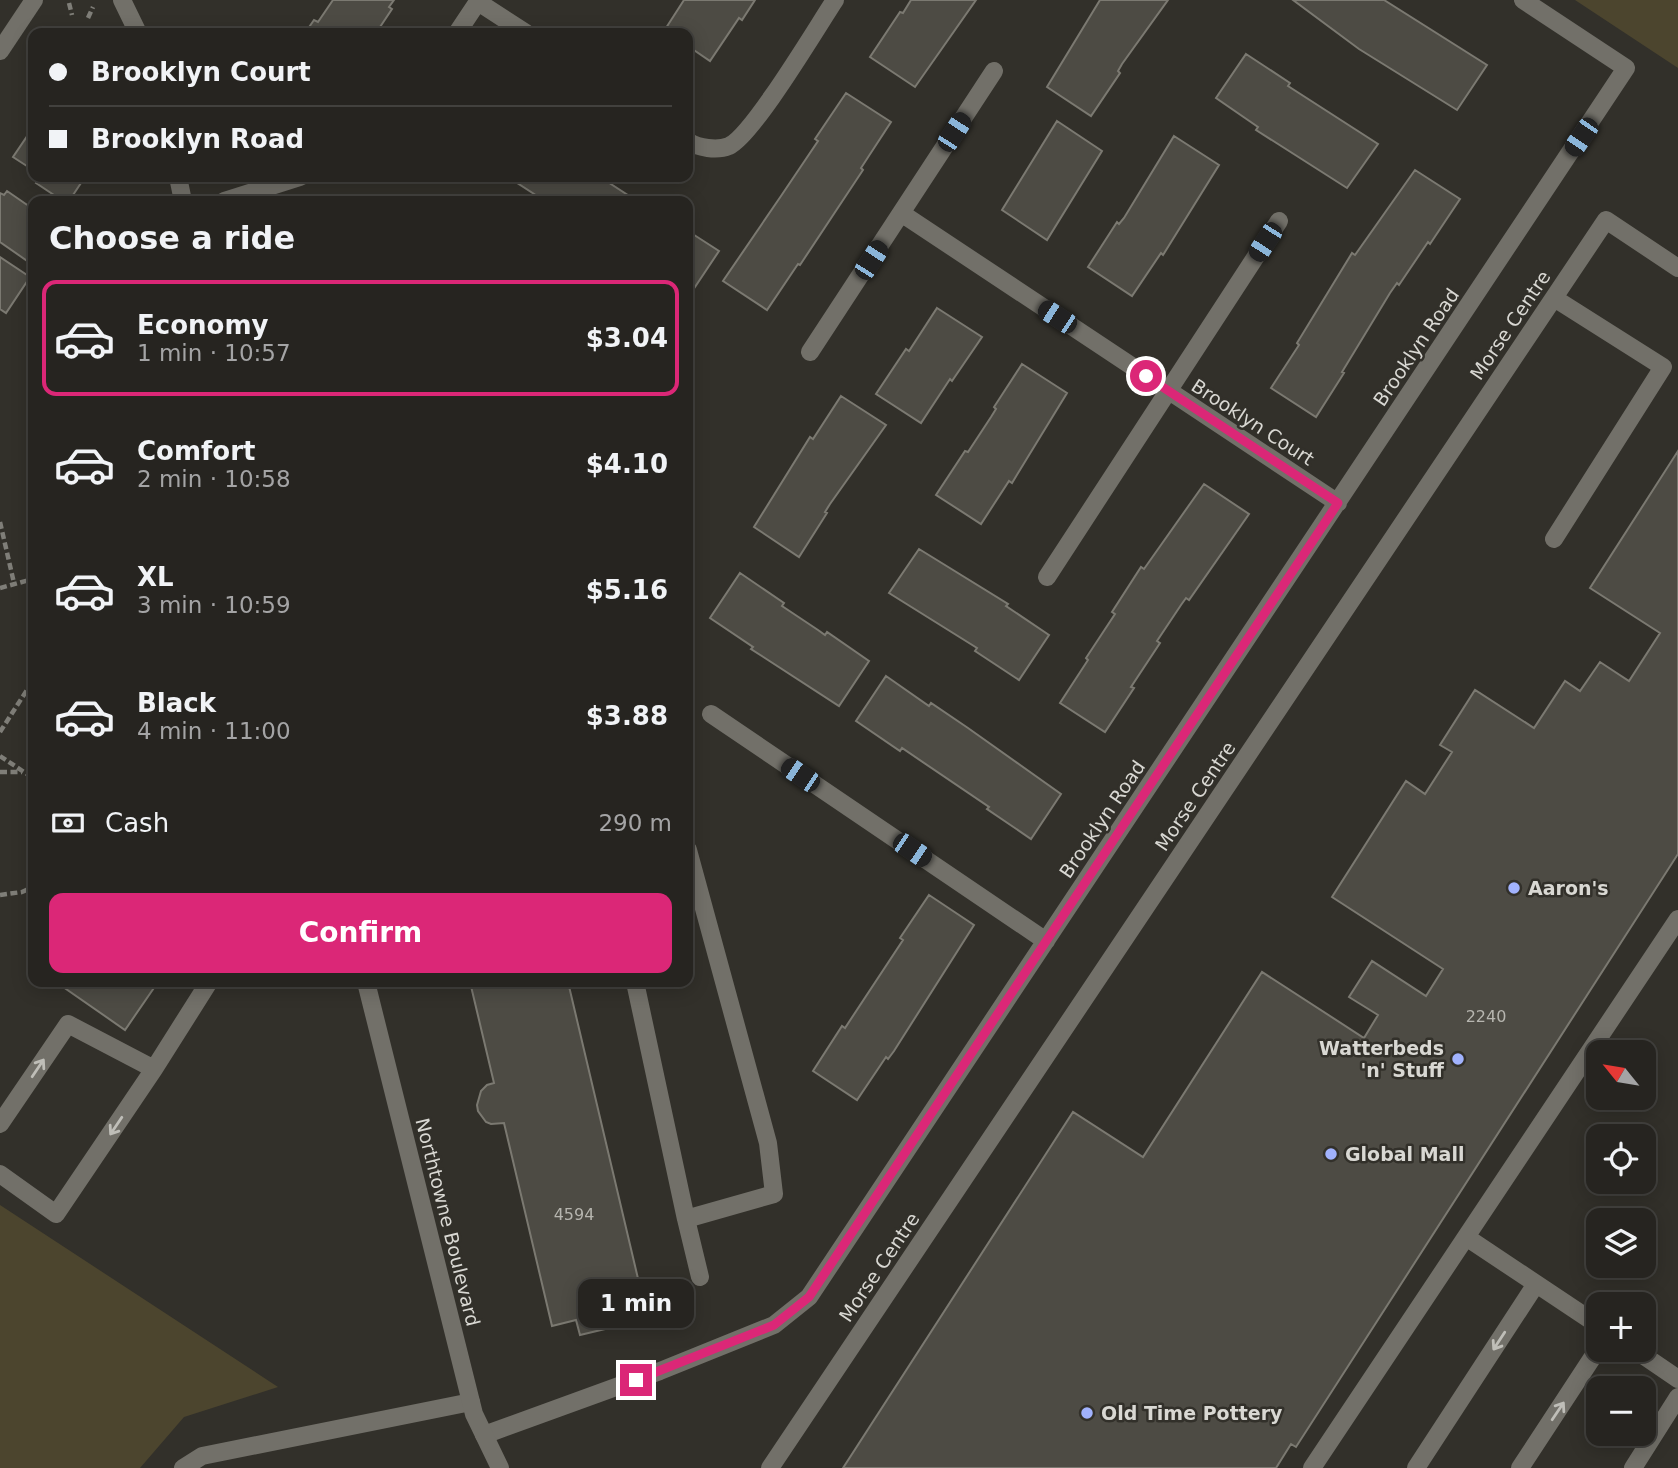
<!DOCTYPE html>
<html lang="en">
<head>
<meta charset="utf-8">
<style>
	:root { --surface:#262420; --page:#32302d; --text:#f1f3f6; --muted:#a4a4a5; --line:#42413e; --accent:#db2777 }
	body { margin:0; font-family:"DejaVu Sans",sans-serif; background:var(--page); color:var(--text); height:100vh; display:flex; flex-direction:column; font-size:26px; white-space:nowrap }
	* { box-sizing:border-box; margin:0 }
	p { font-size:23px; color:var(--muted) }
	.icon { flex:none; width:38px; height:38px; fill:none; stroke:currentColor; stroke-width:2; stroke-linecap:round; stroke-linejoin:round }
	.map { position:relative; flex:1; overflow:hidden }
	.panel { position:absolute; left:28px; top:196px; width:665px; height:791px; display:flex; flex-direction:column; background:var(--surface); border-radius:14px; box-shadow:0 4px 18px #0003,0 0 0 2px var(--line) }
	.panel>* { flex:none }
	.hud { position:absolute; left:28px; top:28px; width:665px; height:154px; border-radius:14px; box-shadow:0 4px 18px #0003,0 0 0 2px var(--line); display:grid; align-content:center; height:154px; padding:0 21px; background:var(--surface) }
	.needle { width:46px; rotate:300deg }
	.tools { position:absolute; left:1586px; top:1040px; display:grid; gap:14px }
	.tools a { display:grid; place-items:center; width:70px; height:70px; border-radius:14px; background:var(--surface); box-shadow:0 4px 18px #0003,0 0 0 2px var(--line); font-size:35px }
	.end { position:absolute; width:32px; height:32px; margin:-16px; border:9px solid #db2777; background:#fff; box-shadow:0 0 0 4px #fff }
	.from { border-radius:50% }
	.bubble { position:absolute; height:49px; border-radius:14px; background:var(--surface); box-shadow:0 4px 18px #0003,0 0 0 2px var(--line); font-size:23px; font-weight:800; line-height:49px; text-align:center }
	.car { position:absolute; width:21px; height:42px; margin:-21px -10px; border-radius:9px; box-shadow:0 0 5px 2px #0007; background:linear-gradient(#222 24%,#8ab4d8 0 40%,#222 0 76%,#8ab4d8 0 86%,#222 0) }
	.hud b { display:flex; align-items:center; gap:24px; height:66px; font-size:26px }
	.hud b+b { border-top:2px solid var(--line) }
	.hud i { width:18px; height:18px; background:var(--text) }
	ul { padding:0; list-style:none }
	li { display:flex; align-items:center; gap:21px; height:116px; margin:0 14px 10px; padding:0 7px; border:4px solid transparent; border-radius:14px }
	li div { flex:1 }
	li b { display:block; font-size:26px }
	li em { font-style:normal; font-weight:800 }
	li.on { border-color:var(--accent) }
	li>.icon { width:63px; height:63px; stroke-width:1.5 }
	h2 { padding:0 21px; font-size:32px; line-height:84px }
	.pay { display:flex; align-items:center; gap:18px; height:77px; padding:0 21px; font-size:26px }
	.pay p { margin-inline-start:auto }
	.primary-button { display:flex; gap:14px; margin-top:auto; padding:14px 21px }
	.primary-button a { flex:1; height:80px; border-radius:14px; background:var(--accent); color:#fff; font-size:28px; font-weight:800; line-height:80px; text-align:center }
	.map>svg:first-child { display:block }
	.green { fill:#4c452e }
	.building { fill:#4d4b44; stroke:#7b7971; stroke-width:2 }
	.lines { fill:none; stroke-linecap:round; stroke-linejoin:round }
	.path { stroke:#7f7e78; stroke-width:4.5; stroke-dasharray:7 3.5; stroke-linecap:butt }
	.service { stroke:#727069; stroke-width:18 }
	.minor { stroke:#727069; stroke-width:18 }
	.tertiary { stroke:#727069; stroke-width:18 }
	.oneway { stroke:#bfbeb8 }
	.route { stroke:#db2777; stroke-width:9 }
	.poi-dot { fill:#a1b2fd; stroke:#32302a; stroke-width:2.5 }
	.labels { text-anchor:middle; dominant-baseline:central; stroke-width:5; stroke-linejoin:round; paint-order:stroke }
	.number-label { font-size:16px; fill:#b6b5af }
	.street-label { font-size:19px; fill:#d9d8d3; stroke:#32302a }
	.poi-label { font-size:19px; font-weight:bold; fill:#d9d8d3; stroke:#32302a; text-anchor:start }
</style>
</head>
<body>
<div class="map">
<svg width="1678" height="1468" viewBox="0 0 1678 1468">
	<rect width="100%" height="100%" fill="#32302a"/>
	<!-- green -->
	<path class="green" d="M1575 0H1678V68Z
		M0 1205 278 1387 184 1417 140 1468H0Z"/>
	<!-- building -->
	<path class="building" d="M333 0H394L389 7 392 9 376 33H305L314 20 318 22Z
		M684 0H755L742 20 739 18 710 61 688 46V33H668L664 31Z
		M911 0H976L915 87 870 57 900 12 903 13Z
		M1100 0H1168L1122 64 1118 71 1120 73 1091 116 1047 87Z
		M1293 0H1384L1487 65 1457 110 1359 49Z
		M1246 54 1290 83 1288 86 1378 144 1347 188 1256 130 1258 127 1216 98Z
		M846 93 891 122 861 168 863 170 800 265 798 264 767 310 723 281 781 196 818 141 815 139Z
		M1057 121 1102 151 1047 240 1002 210Z
		M30 132 33 134V170L13 157Z
		M1174 136 1219 165 1163 255 1161 253 1132 296 1088 267 1117 222 1119 224 1124 218Z
		M1415 170 1460 199 1430 244 1428 242 1399 285 1397 283 1390 293 1342 372 1344 373 1316 417 1271 388 1299 345 1297 343 1352 253 1355 255Z
		M40 177H85L69 201H63L36 183Z
		M508 177H600L637 201H545Z
		M7 191 33 209V265L0 242V193L4 195Z
		M688 231 719 251 689 296H688Z
		M0 257 30 277 6 313 0 309Z
		M937 308 982 337 952 381 950 379 921 423 876 394 906 349 909 351Z
		M1022 364 1067 393 1012 483 1009 481 981 524 936 495 965 451 968 452 991 417 996 409 994 407Z
		M841 396 886 425 830 504 825 512 827 513 799 557 754 527 810 437 813 439Z
		M1678 451V854L1296 1447 1291 1444 1276 1468H843L1073 1112 1143 1157 1262 972 1364 1038 1378 1015 1349 997 1372 961 1426 996 1443 969 1332 897 1406 781 1425 794 1452 752 1440 745 1475 690 1534 728 1565 681 1580 691 1600 662 1629 681 1660 633 1590 588Z
		M1204 484 1249 514 1189 600 1186 598 1181 605 1157 641 1160 643 1131 687 1134 688 1105 732 1060 703 1088 660 1086 658 1115 614 1112 612 1141 567 1144 569Z
		M919 549 1008 604 1006 606 1049 635 1019 680 975 651 977 648 889 593Z
		M740 573 784 603 782 606 818 630 825 635 827 632 869 661 839 706 751 649 753 647 710 618Z
		M886 676 929 706 931 703 968 728 1061 794 1031 839 987 809 989 807 902 748 900 751 856 721Z
		M929 895 974 925 894 1051 888 1059 886 1057 857 1100 813 1071 842 1026 845 1028 903 940 900 938Z
		M56 982H158L125 1030Z
		M470 982H568L644 1304 618 1310 622 1325 580 1335 576 1320 552 1326 504 1123 491 1124 486 1122 478 1111 477 1105 481 1091 487 1085 494 1083Z"/>
	<g class="lines">
		<!-- path -->
		<path class="path" d="M69 3 72 15
			M88 18 93 7
			M0 522 14 583
			M0 588 33 579
			M0 732 27 690
			M0 756 33 778
			M0 772H22
			M0 895 22 892 33 887"/>
		<!-- service -->
		<path class="service" d="M478 2 526 33
			M457 33 479 0
			M688 141C698 148 717 151 729 146 753 135 817 27 835 0
			M224 201 300 177
			M901 213 1338 503
			M1554 298 1663 367 1554 539
			M810 352 994 71
			M1047 577 1279 221
			M711 714 1046 941
			M635 982 686 1219 774 1194 768 1143 688 850
			M0 1124 68 1024 154 1069
			M0 1174 56 1214 154 1069 209 982
			M686 1219 700 1277
			M1466 1237 1598 1325
			M1634 1349 1678 1379
			M484 1435 660 1371 774 1325 809 1297 1626 68 1523 0
			M183 1468 202 1456 471 1402
			M770 1468 1606 220 1678 268
			M1312 1468 1678 919
			M1416 1468 1536 1284
			M1520 1468 1598 1349
			M1633 1468 1678 1397"/>
		<!-- minor -->
		<path class="minor" d="M0 51 34 0"/>
		<!-- tertiary -->
		<path class="tertiary" d="M122 0 138 33
			M178 177 183 201
			M366 982 474 1414 500 1468"/>
	</g>
	<!-- one-way arrows -->
	<defs><path id="oneway-shaft" d="M-6 0H5M1.5-3L5.5 0L1.5 3" fill="none" stroke-width="1.6" stroke-linecap="round" stroke-linejoin="round" transform="scale(1.75)"/></defs>
	<g class="oneway">
		<use href="#oneway-shaft" transform="translate(38 1068) rotate(-56)"/>
		<use href="#oneway-shaft" transform="translate(116 1126) rotate(124)"/>
		<use href="#oneway-shaft" transform="translate(1499 1341) rotate(123)"/>
		<use href="#oneway-shaft" transform="translate(1558 1411) rotate(-56)"/>
	</g>
	<g class="lines">
		<!-- route -->
		<path class="route" d="M636 1380 774 1325 809 1297 1338 503 1146 376"/>
	</g>
	<!-- markers -->
	<g class="poi-dot">
		<circle cx="1514" cy="888" r="7"/>
		<circle cx="1458" cy="1059" r="7"/>
		<circle cx="1331" cy="1154" r="7"/>
		<circle cx="1087" cy="1413" r="7"/>
	</g>
	<g class="labels">
		<!-- number labels -->
		<g class="number-label">
			<text x="1486" y="1016">2240</text>
			<text x="574" y="1214">4594</text>
		</g>
		<!-- street labels -->
		<g class="street-label">
			<text transform="translate(1510 325) rotate(-56)">Morse Centre</text>
			<text transform="translate(1416 347) rotate(-56)">Brooklyn Road</text>
			<text transform="translate(1253 422) rotate(33)">Brooklyn Court</text>
			<text transform="translate(1195 796) rotate(-56)">Morse Centre</text>
			<text transform="translate(1102 819) rotate(-56)">Brooklyn Road</text>
			<text transform="translate(448 1222) rotate(76)">Northtowne Boulevard</text>
			<text transform="translate(879 1267) rotate(-56)">Morse Centre</text>
		</g>
		<!-- poi labels -->
		<g class="poi-label">
			<text x="1528" y="888">Aaron's</text>
			<text x="1444" y="1048" text-anchor="end">Watterbeds<tspan x="1444" dy="22">'n' Stuff</tspan></text>
			<text x="1345" y="1154">Global Mall</text>
			<text x="1101" y="1413">Old Time Pottery</text>
		</g>
	</g>
</svg>
<div class="tools">
<a><svg class="needle" viewBox="-14 -14 28 28"><path d="M0-13l5 13h-10z" fill="#e53935"/><path d="M0 13l5-13h-10z" fill="#a4a4a5"/></svg></a>
<a><svg class="icon" aria-label="locate" viewBox="0 0 24 24"><circle cx="12" cy="12" r="6"/><path d="M12 2v4M12 18v4M2 12h4M18 12h4"/></svg></a>
<a><svg class="icon" aria-label="layers" viewBox="0 0 24 24"><path d="M12 4l9 5-9 5-9-5zM3 14l9 5 9-5"/></svg></a>
<a>+</a>
<a>−</a>
</div>
<i class="end from" style="left:1146px;top:376px"></i>
<i class="end" style="left:636px;top:1380px"></i>
<div class="bubble" style="left:578px;top:1279px;width:116px">1 min</div>
<i class="car" style="left:954px;top:132px;rotate:33deg"></i>
<i class="car" style="left:1581px;top:137px;rotate:214deg"></i>
<i class="car" style="left:1265px;top:242px;rotate:213deg"></i>
<i class="car" style="left:871px;top:260px;rotate:33deg"></i>
<i class="car" style="left:1057px;top:317px;rotate:303deg"></i>
<i class="car" style="left:800px;top:775px;rotate:304deg"></i>
<i class="car" style="left:912px;top:850px;rotate:124deg"></i>
<div class="hud">
<b><i class="from"></i>Brooklyn Court</b>
<b><i></i>Brooklyn Road</b>
</div>
<section class="panel">
<h2>Choose a ride</h2>
<ul>
<li class="on"><svg class="icon" aria-label="car" viewBox="0 0 24 24"><path d="M5 17H2v-5l4-1 3-4h7l3 4 3 1v5h-3M9 17h6M6 11h13"/><circle cx="7" cy="17" r="2"/><circle cx="17" cy="17" r="2"/></svg><div><b>Economy</b><p>1 min · 10:57</p></div><em>$3.04</em></li>
<li><svg class="icon" aria-label="car" viewBox="0 0 24 24"><path d="M5 17H2v-5l4-1 3-4h7l3 4 3 1v5h-3M9 17h6M6 11h13"/><circle cx="7" cy="17" r="2"/><circle cx="17" cy="17" r="2"/></svg><div><b>Comfort</b><p>2 min · 10:58</p></div><em>$4.10</em></li>
<li><svg class="icon" aria-label="car" viewBox="0 0 24 24"><path d="M5 17H2v-5l4-1 3-4h7l3 4 3 1v5h-3M9 17h6M6 11h13"/><circle cx="7" cy="17" r="2"/><circle cx="17" cy="17" r="2"/></svg><div><b>XL</b><p>3 min · 10:59</p></div><em>$5.16</em></li>
<li><svg class="icon" aria-label="car" viewBox="0 0 24 24"><path d="M5 17H2v-5l4-1 3-4h7l3 4 3 1v5h-3M9 17h6M6 11h13"/><circle cx="7" cy="17" r="2"/><circle cx="17" cy="17" r="2"/></svg><div><b>Black</b><p>4 min · 11:00</p></div><em>$3.88</em></li>
</ul>
<div class="pay"><svg class="icon" aria-label="cash" viewBox="0 0 24 24"><path d="M3 7h18v10H3z"/><circle cx="12" cy="12" r="2"/></svg>Cash<p>290 m</p></div>
<div class="primary-button"><a>Confirm</a></div>
</section>
</div>
</body>
</html>
